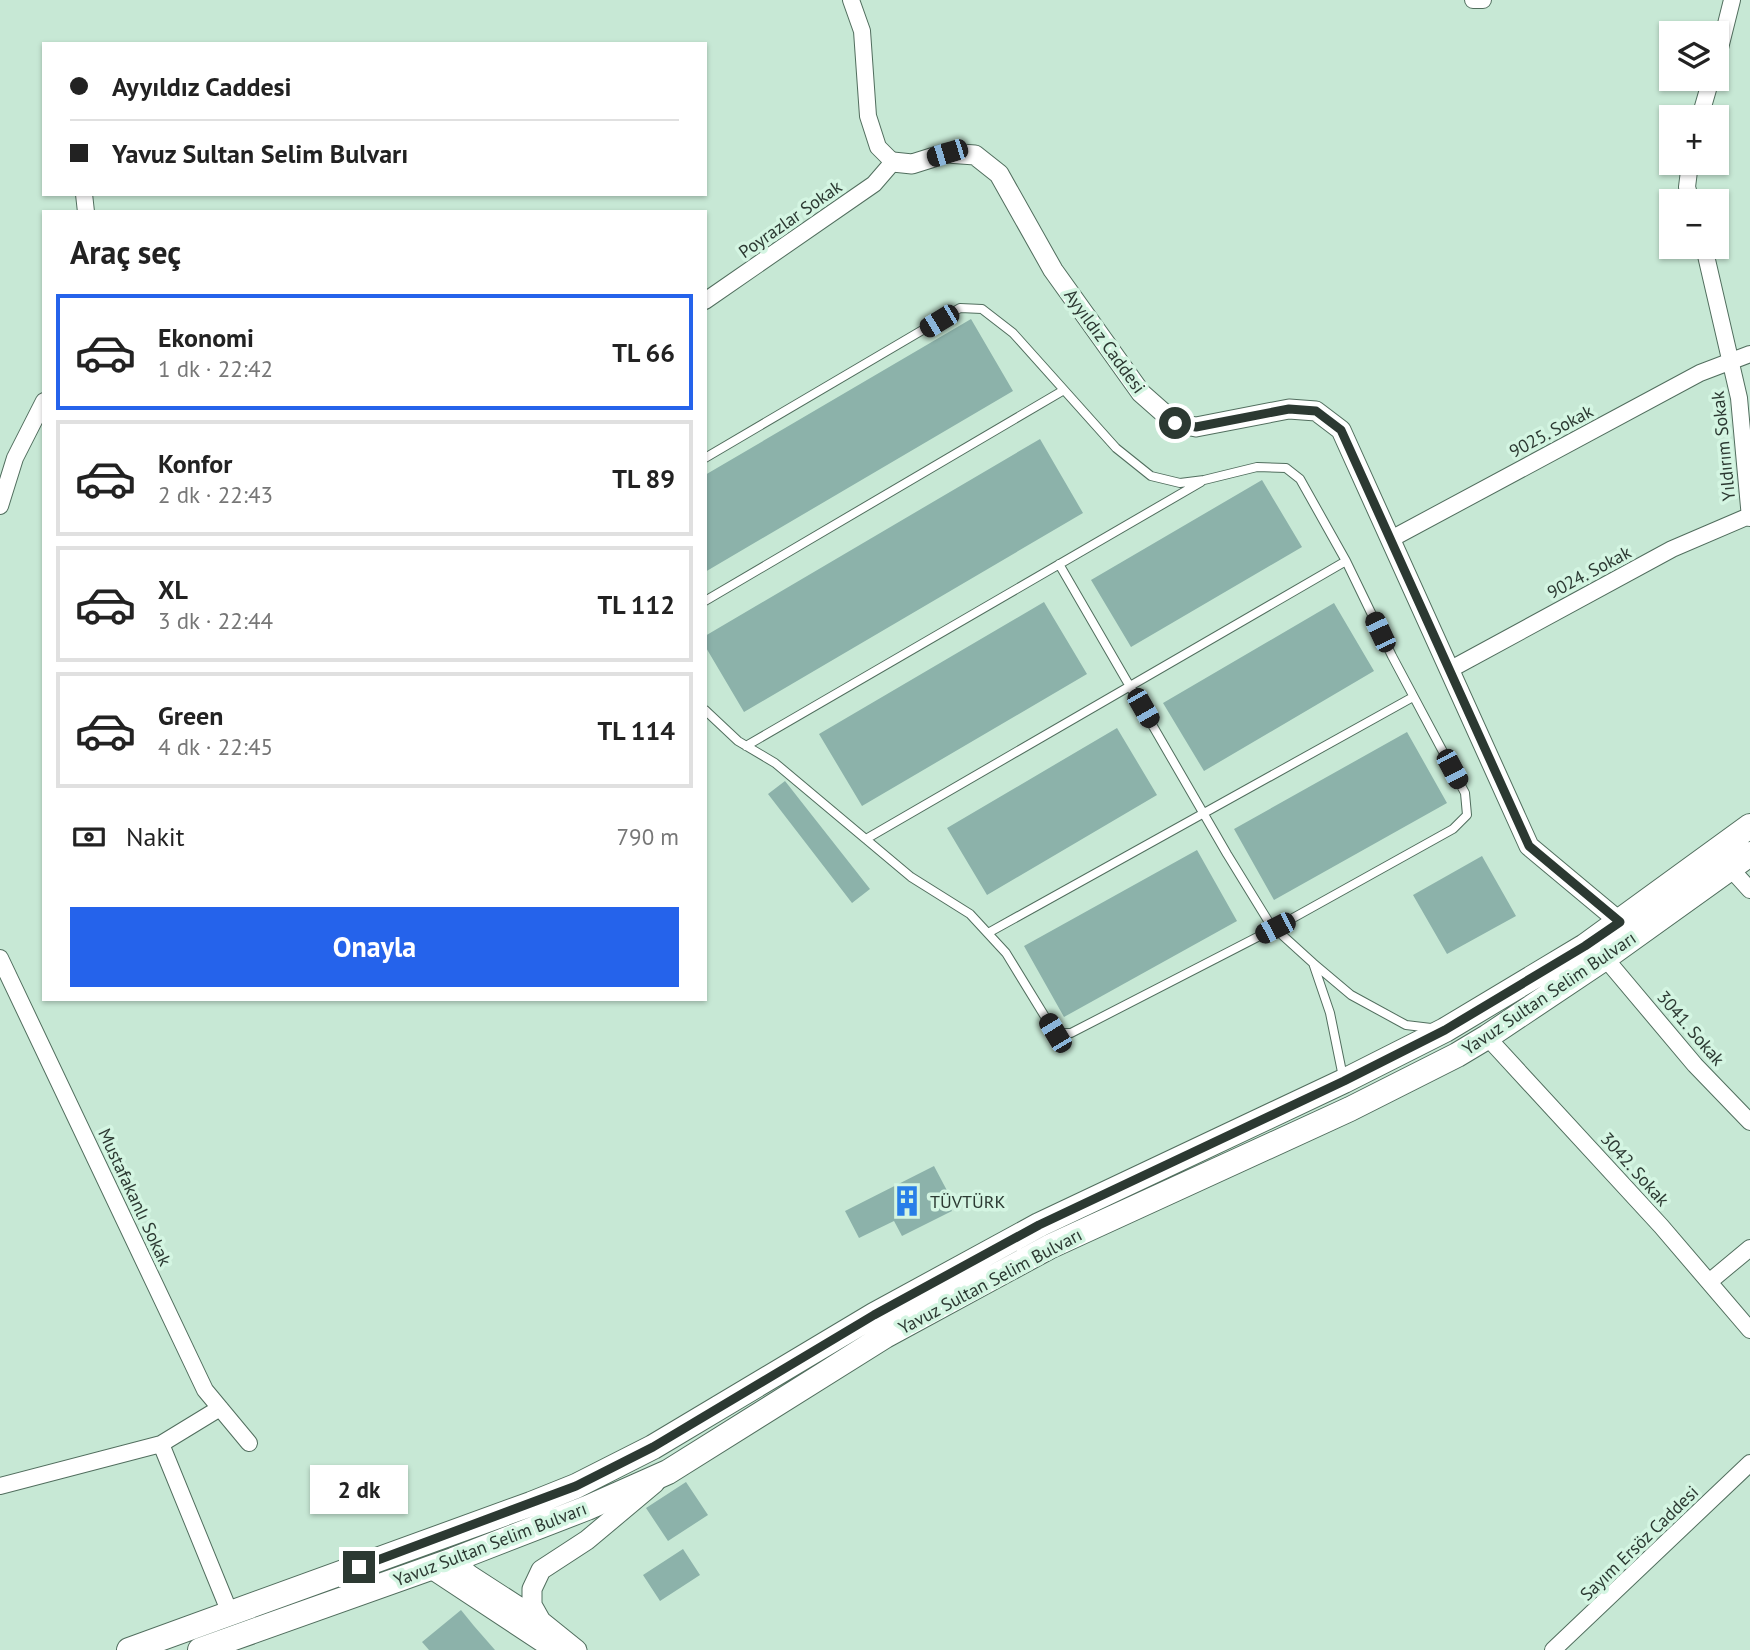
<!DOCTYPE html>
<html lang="tr">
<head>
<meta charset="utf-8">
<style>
	:root { --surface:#fff; --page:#f2f2f2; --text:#222; --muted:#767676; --line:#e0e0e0; --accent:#2563eb }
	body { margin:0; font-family:"PT Sans",sans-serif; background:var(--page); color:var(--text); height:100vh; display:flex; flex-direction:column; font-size:26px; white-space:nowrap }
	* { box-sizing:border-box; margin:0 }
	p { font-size:23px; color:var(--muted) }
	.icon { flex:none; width:38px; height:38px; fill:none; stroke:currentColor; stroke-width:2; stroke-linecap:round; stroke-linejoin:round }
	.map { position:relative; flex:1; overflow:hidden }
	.details { position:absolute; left:42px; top:210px; width:665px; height:791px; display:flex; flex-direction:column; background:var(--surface); border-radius:0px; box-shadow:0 2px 5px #0004 }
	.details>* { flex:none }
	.guide { position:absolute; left:42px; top:42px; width:665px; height:154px; border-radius:0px; box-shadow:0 2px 5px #0004; display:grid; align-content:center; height:154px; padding:0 28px; background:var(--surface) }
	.fabs { position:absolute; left:1659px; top:21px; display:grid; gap:14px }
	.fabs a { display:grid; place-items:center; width:70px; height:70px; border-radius:0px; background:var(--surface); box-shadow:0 2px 5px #0004; font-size:35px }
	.end { position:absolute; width:32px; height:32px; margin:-16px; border:9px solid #2c3932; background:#fff; box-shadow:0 0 0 4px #fff }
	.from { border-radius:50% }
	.bubble { position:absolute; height:49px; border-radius:0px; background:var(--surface); box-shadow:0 2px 5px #0004; font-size:23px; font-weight:800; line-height:49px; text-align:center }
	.car { position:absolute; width:21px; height:42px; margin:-21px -10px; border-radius:9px; box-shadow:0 0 5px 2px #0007; background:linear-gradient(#222 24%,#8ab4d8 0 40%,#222 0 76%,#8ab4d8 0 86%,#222 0) }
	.guide b { display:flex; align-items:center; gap:24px; height:66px; font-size:26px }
	.guide b+b { border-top:2px solid var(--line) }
	.guide i { width:18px; height:18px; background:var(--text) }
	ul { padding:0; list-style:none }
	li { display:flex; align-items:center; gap:21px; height:116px; margin:0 14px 10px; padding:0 14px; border:4px solid var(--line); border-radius:0px }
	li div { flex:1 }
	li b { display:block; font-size:26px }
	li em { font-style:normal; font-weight:800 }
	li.active { border-color:var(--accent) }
	li>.icon { width:63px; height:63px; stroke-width:1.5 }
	h2 { padding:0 28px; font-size:32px; line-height:84px }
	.pay { display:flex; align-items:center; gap:18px; height:77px; padding:0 28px; font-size:26px }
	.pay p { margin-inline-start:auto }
	.action { display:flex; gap:14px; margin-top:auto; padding:14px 28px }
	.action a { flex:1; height:80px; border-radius:0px; background:var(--accent); color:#fff; font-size:28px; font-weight:800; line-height:80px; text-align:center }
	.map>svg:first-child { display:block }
	.building { fill:#8cb2aa }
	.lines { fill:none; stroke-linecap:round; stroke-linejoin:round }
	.service-casing { stroke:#516e5e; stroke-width:10 }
	.minor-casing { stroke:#516e5e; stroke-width:18 }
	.tertiary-casing { stroke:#516e5e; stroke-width:21 }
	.primary-casing { stroke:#516e5e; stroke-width:26 }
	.service { stroke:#fff; stroke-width:8 }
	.minor { stroke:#fff; stroke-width:16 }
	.tertiary { stroke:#fff; stroke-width:19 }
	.primary { stroke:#fff; stroke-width:24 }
	.route { stroke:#2c3932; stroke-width:9 }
	.labels { text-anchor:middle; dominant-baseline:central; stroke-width:7; stroke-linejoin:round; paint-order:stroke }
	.street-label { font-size:18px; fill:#2c3932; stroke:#d4f5e2 }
	.poi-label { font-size:18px; fill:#2c3932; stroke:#d4f5e2; text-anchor:start }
</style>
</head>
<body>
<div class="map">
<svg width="1750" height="1650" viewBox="0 0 1750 1650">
	<rect width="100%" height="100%" fill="#c7e8d5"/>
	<!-- building -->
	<path class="building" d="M971 319 1013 391 705 572V475Z
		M1040 439 1083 513 744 712 705 646V636Z
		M1262 480 1302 547 1131 647 1091 580Z
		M1044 602 1087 674 862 806 819 734Z
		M1334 603 1374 671 1204 771 1163 703Z
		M1117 728 1157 795 987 895 947 828Z
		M1407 732 1447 803 1274 900 1234 829Z
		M785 781 870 889 852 903 768 794Z
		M1197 850 1237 921 1064 1017 1024 946Z
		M1482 856 1516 916 1447 954 1413 895Z
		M934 1166 952 1200 947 1202 952 1211 902 1236 894 1221 859 1238 845 1211Z
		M686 1482 708 1515 668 1541 646 1508Z
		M683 1549 700 1575 660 1601 643 1575Z
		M461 1610 474 1626 495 1650H429L422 1642Z"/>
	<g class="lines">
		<defs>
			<path id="service" d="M705 458 960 308 982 309 1013 333 1116 448 1151 476 1180 483 1204 480 1257 467 1286 468 1300 479 1346 561 1392 656 1465 793 1467 815 1453 829 1275 928 1071 1033H1055L1006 953 970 914 911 877 775 763 738 741 705 710
				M1059 564 1227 854 1270 924 1313 963
				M705 601 1064 390
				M746 746 1201 482
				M866 839 1346 561
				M988 933 1413 697
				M1343 1077 1330 1013 1313 963 1351 995 1406 1025 1431 1028"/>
			<path id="minor" d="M1473 0H1483
				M1717 60 1732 0
				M1700 117 1711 79
				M1690 163 1687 187 1691 201
				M84 194 86 212
				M1704 247 1739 398 1750 518
				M705 301 874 184 893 162 878 147 868 116 862 31 851 0
				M0 506 15 458 44 401
				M1391 539 1700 373 1750 354
				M1451 669 1672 549 1749 516
				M1730 868 1750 890
				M0 958 205 1390 249 1443
				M1605 958 1695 1065 1750 1122
				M1487 1037 1661 1226 1750 1330
				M1709 1282 1750 1248
				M161 1444 230 1613
				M0 1486 161 1444 220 1408
				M1553 1650 1750 1463"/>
			<path id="tertiary" d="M893 162 912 164 947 153 975 155 999 174 1053 270 1141 393 1175 423 1196 427 1289 409 1316 411 1341 430 1529 846 1620 922
				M453 1560 470 1575 541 1621 577 1650
				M430 1568 554 1650
				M541 1621 532 1605V1589L541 1570 587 1540 655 1483"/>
			<path id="primary" d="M129 1650 531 1504 576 1486 653 1447 874 1315 1039 1225 1344 1081 1445 1030 1585 946 1750 826
				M200 1650 453 1560 587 1508 668 1472 885 1336 1049 1247 1350 1109 1457 1055 1487 1037 1605 958 1750 854"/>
		</defs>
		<!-- service casing -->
		<use href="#service" class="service-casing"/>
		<!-- minor casing -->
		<use href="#minor" class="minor-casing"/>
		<!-- tertiary casing -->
		<use href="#tertiary" class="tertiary-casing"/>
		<!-- primary casing -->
		<use href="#primary" class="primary-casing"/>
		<!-- service -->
		<use href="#service" class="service"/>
		<!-- minor -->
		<use href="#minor" class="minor"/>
		<!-- tertiary -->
		<use href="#tertiary" class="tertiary"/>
		<!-- primary -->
		<use href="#primary" class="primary"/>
	</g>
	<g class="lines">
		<!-- route -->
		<path class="route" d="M359 1567 576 1486 653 1447 874 1315 1039 1225 1344 1081 1445 1030 1585 946 1620 922 1529 846 1341 430 1316 411 1289 409 1196 427 1175 423"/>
	</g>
	<!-- icons -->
	<defs>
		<symbol id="building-bare" viewBox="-9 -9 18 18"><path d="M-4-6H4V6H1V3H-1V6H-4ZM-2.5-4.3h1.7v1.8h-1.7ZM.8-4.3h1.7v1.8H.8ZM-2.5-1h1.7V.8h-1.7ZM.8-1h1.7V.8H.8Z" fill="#287ee8" stroke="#d4f5e2" stroke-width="2.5" paint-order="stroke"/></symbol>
	</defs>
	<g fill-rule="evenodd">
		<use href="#building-bare" x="885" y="1179" width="44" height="44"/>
	</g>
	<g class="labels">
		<!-- street labels -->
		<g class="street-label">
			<text transform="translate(790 219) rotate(-35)">Poyrazlar Sokak</text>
			<text transform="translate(1105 341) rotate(54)">Ayyıldız Caddesi</text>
			<text transform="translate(1551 431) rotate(-28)">9025. Sokak</text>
			<text transform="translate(1723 446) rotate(-96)">Yıldırım Sokak</text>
			<text transform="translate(1589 572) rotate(-28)">9024. Sokak</text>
			<text transform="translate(1549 993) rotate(-34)">Yavuz Sultan Selim Bulvarı</text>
			<text transform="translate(1691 1028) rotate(49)">3041. Sokak</text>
			<text transform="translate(1635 1169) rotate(48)">3042. Sokak</text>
			<text transform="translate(135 1197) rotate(65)">Mustafakanlı Sokak</text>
			<text transform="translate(990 1281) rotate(-28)">Yavuz Sultan Selim Bulvarı</text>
			<text transform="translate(1639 1543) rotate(-44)">Sayım Ersöz Caddesi</text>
			<text transform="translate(490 1544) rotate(-21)">Yavuz Sultan Selim Bulvarı</text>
		</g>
		<!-- poi labels -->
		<g class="poi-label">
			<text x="930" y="1201">TÜVTÜRK</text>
		</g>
	</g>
</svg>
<div class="fabs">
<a><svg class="icon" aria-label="layers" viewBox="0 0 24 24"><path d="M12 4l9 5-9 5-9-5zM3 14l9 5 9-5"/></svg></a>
<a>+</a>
<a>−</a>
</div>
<i class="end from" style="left:1175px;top:423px"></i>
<i class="end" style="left:359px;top:1567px"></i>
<div class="bubble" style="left:310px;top:1465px;width:98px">2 dk</div>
<i class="car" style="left:947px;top:153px;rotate:253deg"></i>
<i class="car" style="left:939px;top:321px;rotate:239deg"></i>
<i class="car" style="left:1380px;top:632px;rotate:335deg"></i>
<i class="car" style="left:1143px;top:708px;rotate:150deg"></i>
<i class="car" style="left:1452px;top:769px;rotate:152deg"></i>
<i class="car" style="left:1275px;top:928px;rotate:243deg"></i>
<i class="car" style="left:1055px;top:1033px;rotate:329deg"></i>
<div class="guide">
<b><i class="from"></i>Ayyıldız Caddesi</b>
<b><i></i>Yavuz Sultan Selim Bulvarı</b>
</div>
<section class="details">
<h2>Araç seç</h2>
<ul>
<li class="active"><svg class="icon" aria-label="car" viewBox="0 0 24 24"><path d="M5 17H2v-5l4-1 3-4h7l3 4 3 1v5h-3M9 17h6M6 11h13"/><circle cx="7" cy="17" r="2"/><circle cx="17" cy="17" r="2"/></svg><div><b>Ekonomi</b><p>1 dk · 22:42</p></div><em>TL 66</em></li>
<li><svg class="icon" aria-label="car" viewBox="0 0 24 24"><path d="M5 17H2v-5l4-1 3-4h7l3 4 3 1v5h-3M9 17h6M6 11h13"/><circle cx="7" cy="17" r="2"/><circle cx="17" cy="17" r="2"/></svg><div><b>Konfor</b><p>2 dk · 22:43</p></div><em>TL 89</em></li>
<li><svg class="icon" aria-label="car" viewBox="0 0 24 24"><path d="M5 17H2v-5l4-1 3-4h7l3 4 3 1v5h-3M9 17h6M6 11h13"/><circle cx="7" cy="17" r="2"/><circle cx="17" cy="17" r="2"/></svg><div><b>XL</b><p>3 dk · 22:44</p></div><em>TL 112</em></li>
<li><svg class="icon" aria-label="car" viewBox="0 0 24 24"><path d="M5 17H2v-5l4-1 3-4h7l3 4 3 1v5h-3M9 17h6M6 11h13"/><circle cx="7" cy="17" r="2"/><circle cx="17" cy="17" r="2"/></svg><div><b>Green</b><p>4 dk · 22:45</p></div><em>TL 114</em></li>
</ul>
<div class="pay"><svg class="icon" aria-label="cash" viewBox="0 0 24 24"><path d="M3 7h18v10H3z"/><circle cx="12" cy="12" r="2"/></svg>Nakit<p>790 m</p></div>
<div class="action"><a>Onayla</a></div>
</section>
</div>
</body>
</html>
